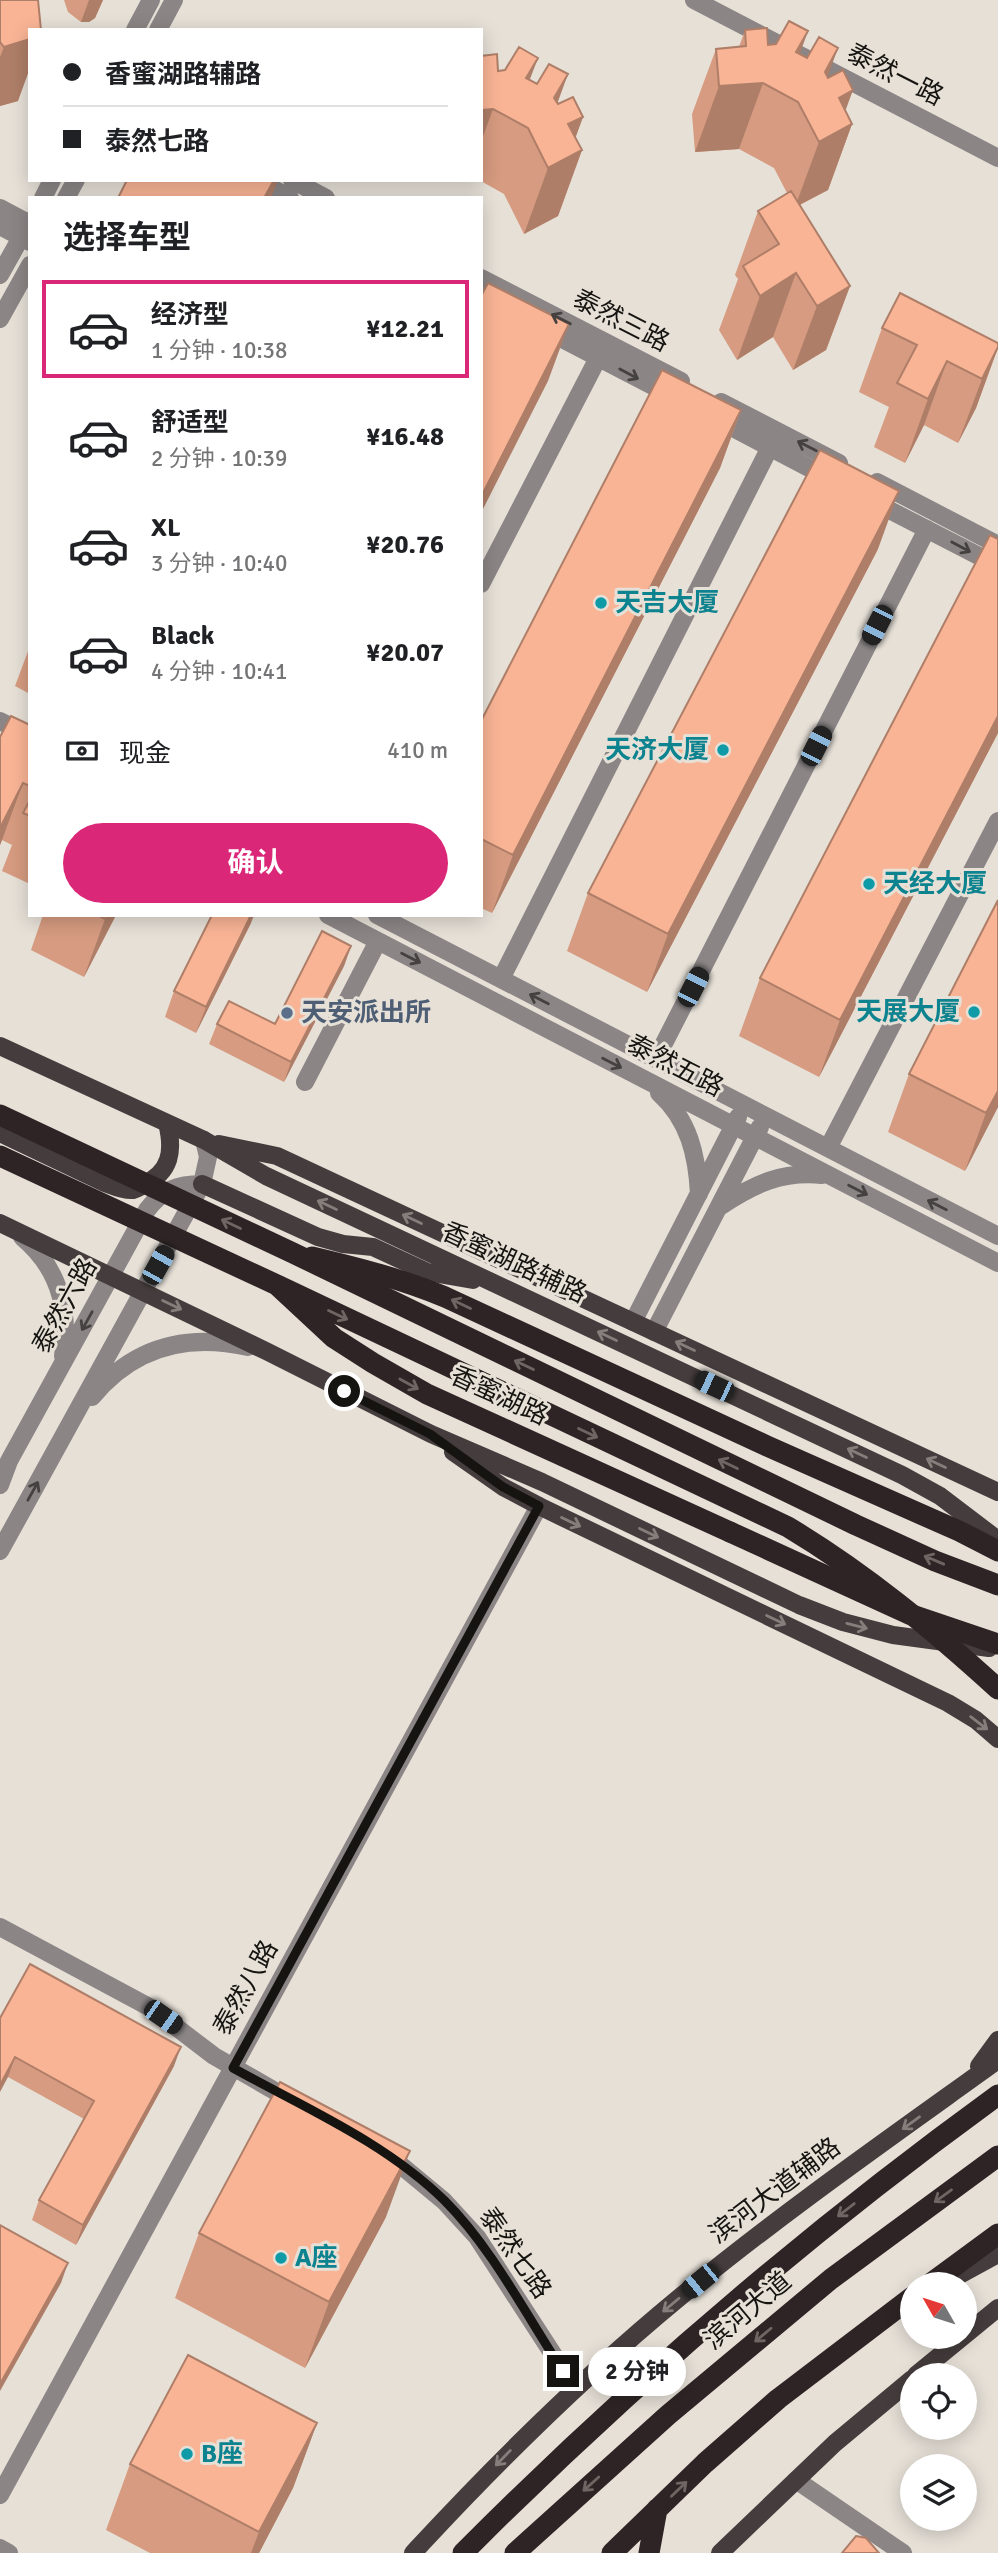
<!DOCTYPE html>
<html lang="zh">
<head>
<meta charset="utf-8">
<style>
	:root { --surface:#fff; --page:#f2f2f2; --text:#202124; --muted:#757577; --line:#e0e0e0; --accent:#db2777 }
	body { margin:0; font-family:Signika,"Noto Sans SC",sans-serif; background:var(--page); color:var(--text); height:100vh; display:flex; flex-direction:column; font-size:26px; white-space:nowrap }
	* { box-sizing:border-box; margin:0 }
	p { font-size:23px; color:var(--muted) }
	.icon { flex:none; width:38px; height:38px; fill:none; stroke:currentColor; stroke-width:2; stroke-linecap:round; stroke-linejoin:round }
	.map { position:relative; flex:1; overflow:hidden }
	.sheet { position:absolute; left:28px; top:196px; width:455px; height:721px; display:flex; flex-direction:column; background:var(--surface); border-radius:0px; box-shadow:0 4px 18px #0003 }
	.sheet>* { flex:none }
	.hud { position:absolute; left:28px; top:28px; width:455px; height:154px; border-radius:0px; box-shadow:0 4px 18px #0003; display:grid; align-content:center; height:154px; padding:0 35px; background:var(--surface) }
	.needle { width:46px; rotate:309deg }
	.buttons { position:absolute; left:900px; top:2272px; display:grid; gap:14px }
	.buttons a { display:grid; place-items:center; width:77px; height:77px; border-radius:50%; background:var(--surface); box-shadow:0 4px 18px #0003; font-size:35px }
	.end { position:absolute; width:32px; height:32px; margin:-16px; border:9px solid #161410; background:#fff; box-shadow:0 0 0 4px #fff }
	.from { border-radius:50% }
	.bubble { position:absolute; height:49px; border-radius:24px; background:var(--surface); box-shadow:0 4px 18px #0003; font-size:23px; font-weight:700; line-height:49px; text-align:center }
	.car { position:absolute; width:21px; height:42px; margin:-21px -10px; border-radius:9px; box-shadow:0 0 5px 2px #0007; background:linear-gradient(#222 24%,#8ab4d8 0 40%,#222 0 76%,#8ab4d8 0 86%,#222 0) }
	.hud b { display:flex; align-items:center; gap:24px; height:66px; font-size:26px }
	.hud b+b { border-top:2px solid var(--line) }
	.hud i { width:18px; height:18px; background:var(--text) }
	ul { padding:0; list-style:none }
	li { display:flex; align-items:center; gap:21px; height:98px; margin:0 14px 10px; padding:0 21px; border:4px solid transparent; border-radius:0px }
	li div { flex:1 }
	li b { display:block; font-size:26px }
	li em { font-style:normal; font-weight:700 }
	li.on { border-color:var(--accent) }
	li>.icon { width:63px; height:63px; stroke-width:1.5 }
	h2 { padding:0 35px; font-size:32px; line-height:84px }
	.pay { display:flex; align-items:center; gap:18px; height:77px; padding:0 35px; font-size:26px }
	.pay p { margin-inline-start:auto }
	.button { display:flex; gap:14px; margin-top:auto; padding:14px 35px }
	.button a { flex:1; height:80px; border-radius:42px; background:var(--accent); color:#fff; font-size:28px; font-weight:700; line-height:80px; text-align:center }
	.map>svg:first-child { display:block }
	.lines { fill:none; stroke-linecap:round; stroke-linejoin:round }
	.minor { stroke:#8b8586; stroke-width:18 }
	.major { stroke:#453d3d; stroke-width:18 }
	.highway { stroke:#2e2425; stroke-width:21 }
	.highway-bridge { stroke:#2e2425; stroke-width:21 }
	.wall { fill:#d69b80 }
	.shaded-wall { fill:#ae7e68 }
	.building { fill:#f9b495; stroke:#ae7e68; stroke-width:2 }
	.oneway { stroke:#45413f }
	.oneway2 { stroke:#857e7b }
	.oneway3 { stroke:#6e6663 }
	.route { stroke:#161410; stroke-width:9 }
	.culture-dot { fill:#0f9aa8; stroke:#e6e0d7; stroke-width:2.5 }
	.service-dot { fill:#5c6f8a; stroke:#e6e0d7; stroke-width:2.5 }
	.labels { text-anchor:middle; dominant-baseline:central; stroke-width:6; stroke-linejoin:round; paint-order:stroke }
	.street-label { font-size:26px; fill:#161410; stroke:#e6e0d7 }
	.culture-label { font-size:26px; font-weight:bold; fill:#0d838f; stroke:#e6e0d7; text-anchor:start }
	.service-label { font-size:26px; font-weight:bold; fill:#4e5e75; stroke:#e6e0d7; text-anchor:start }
</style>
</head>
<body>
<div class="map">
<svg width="998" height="2553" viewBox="0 0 998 2553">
	<rect width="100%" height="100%" fill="#e6e0d7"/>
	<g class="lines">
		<!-- minor -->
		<path class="minor" d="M694 0 998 158
			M135 30 151 0
			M158 30 174 0
			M257 180 290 198
			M292 180 326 198
			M43 198 52 180
			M66 198 76 180
			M0 208 30 224
			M0 226 30 242
			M0 275 30 221
			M481 278 681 381
			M0 319 30 265
			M543 329 674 397
			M721 402 839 463
			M714 418 832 480
			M877 482 998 545
			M872 501 998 566
			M481 584 598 358
			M0 721 30 736
			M328 915 998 1263
			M377 915 998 1236
			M501 979 770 447
			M656 1059 927 529
			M305 1082 378 941
			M659 1093C689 1120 697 1155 699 1194
			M828 1148 998 821
			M721 1206C754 1184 782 1171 822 1175
			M22 1237C58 1267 70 1309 63 1356
			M633 1322 738 1117
			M654 1332 760 1127
			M92 1397C133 1347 186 1333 248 1347
			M0 1485 9 1461 147 1210C162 1190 178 1184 202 1184
			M0 1551 202 1184 208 1157 204 1140
			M0 1927 151 2008 214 2056 294 2102
			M386 2153 444 2201 477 2237 575 2388
			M796 2480 903 2553
			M0 2495 539 1506
			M0 2548 9 2553"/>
		<!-- major -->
		<path class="major" d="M0 1046 204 1140 266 1176 902 1475 940 1496 998 1540
			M0 1133 105 1183C113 1186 124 1191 133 1190 137 1189 140 1187 143 1185 171 1172 174 1151 167 1123
			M219 1144 277 1156 998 1492
			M202 1184 318 1237 343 1244 373 1247 427 1272 473 1280
			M0 1223 266 1351 431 1434 542 1482 799 1605 843 1622 893 1635 989 1648
			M453 1452 503 1487 539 1506 948 1703 976 1720 998 1739
			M979 2066 998 2040
			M943 2284 998 2254
			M916 2375 998 2308
			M413 2553C497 2462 584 2376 680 2297 782 2213 891 2137 998 2060
			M720 2553 835 2443 912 2379"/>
		<!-- highway -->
		<path class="highway" d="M312 1257C358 1268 402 1279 445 1297L767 1446 959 1531 998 1551
			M730 1532 909 1614 998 1644
			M930 2284 998 2234
			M463 2553C629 2386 808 2233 998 2095
			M515 2553 668 2415 831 2279 998 2156
			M612 2553 705 2463 778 2399 912 2297
			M649 2553 657 2509"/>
		<!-- highway-bridge -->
		<path class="highway-bridge" d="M0 1115 293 1253 856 1525 935 1561 998 1585
			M0 1156 277 1285 334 1338 373 1363 427 1394 730 1532
			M277 1285 788 1527C866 1574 931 1628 998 1689"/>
	</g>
	<!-- wall -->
	<path class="wall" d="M0 0 18 101 0 106Z
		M64 0H103L95 18 89 22H81L68 12Z
		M745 30 768 45 800 54 828 77 852 124 828 190 800 205 850 286 826 350 793 370 773 337 737 360 719 330 738 279 735 275 758 211 787 193 774 168 739 149 695 152 692 114 716 49 739 47Z
		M481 56 498 71 529 80 557 103 583 117 575 138 582 150 558 216 524 234 504 194 479 180H481Z
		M882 328 998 343V348L976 408 958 443 924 425 905 463 874 447 889 407 859 392Z
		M741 410 720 468 492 913 481 908V721Z
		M998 539V733L819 1077 739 1036 760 978Z
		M878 549 647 992 567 951 588 893Z
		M30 646V694L15 686Z
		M30 725V884L2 871 12 845 2 840 0 845V737Z
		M998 900V1107L965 1171 888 1132 909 1074Z
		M43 915H116L84 977 31 950Z
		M251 923 196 1033 165 1017 174 991Z
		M351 946 344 966 284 1082 209 1044 217 1024H275Z
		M0 2018 174 2066 76 2245 32 2220 39 2200 84 2119 8 2077Z
		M386 2217 305 2368 175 2298 199 2233Z
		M317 2423 293 2488 259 2553H150L106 2530 130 2464Z"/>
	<!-- shaded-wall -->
	<path class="shaded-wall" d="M89 0H103L95 18 89 22H81Z
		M808 31 785 95 796 52Z
		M30 39V68L18 101 0 106V57L4 47Z
		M838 48 814 114 825 72Z
		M538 58 514 121 526 78Z
		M568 74 544 140 554 98Z
		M763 83 739 149 695 152 719 86Z
		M853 90 838 131 852 124 828 190 795 207 819 142 839 98Z
		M493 109 481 142V110Z
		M583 117 568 158 582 150 558 216 524 234 548 168 568 124Z
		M274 180H278L271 198H264Z
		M796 273 773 337 737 360 760 296Z
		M850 286 826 350 793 370 817 306Z
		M569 324 548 381 481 513V497Z
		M998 347 976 408 958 443 982 379Z
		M947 361 924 425 905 463 928 399Z
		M741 410 720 468 492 913 513 855Z
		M899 491 878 549 647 992 668 934Z
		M998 716V733L819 1077 840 1020Z
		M23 783 2 840 0 845V828Z
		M107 915H116L84 977 105 919Z
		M251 915H254L251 923 196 1033 206 1007Z
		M351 946 344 966 284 1082 291 1062Z
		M998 1091V1107L965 1171 986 1113Z
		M181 2047 174 2066 76 2245 83 2225Z
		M15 2057 8 2077 0 2092V2085Z
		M410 2151 386 2217 305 2368 329 2302Z
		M68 2263 61 2283 0 2391V2384Z
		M317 2423 293 2488 259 2553H251L259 2532Z"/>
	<!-- building -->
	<path class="building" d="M0 0H38L41 30H30V39L4 47 0 42Z
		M789 21 808 31 796 52 807 58 819 37 838 48 825 72 828 78 843 70 853 90 839 98 852 124 819 142 798 102 763 83 719 86 716 49 746 46 745 30 767 28 768 45 776 44Z
		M519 47 538 58 526 78 537 84 549 64 568 74 554 98 558 104 573 97 583 117 568 124 582 150 548 168 528 128 493 109 481 110V56L497 54 498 71 505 70Z
		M127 180H274L264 198H118Z
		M791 191 850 286 817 306 796 273 760 296 743 266 779 244 758 211Z
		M488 283 569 324 481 497V296Z
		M900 293 998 343V347L982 379 947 361 928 399 897 383 917 345 882 328Z
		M662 370 741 410 513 855 481 839V721Z
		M820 450 899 491 668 934 588 893Z
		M990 535 998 539V716L840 1020 760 978Z
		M11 716 30 725V786L23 783 0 828V737Z
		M30 800V816L23 813Z
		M998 900V1091L986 1113 909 1074Z
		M98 915H107L105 919Z
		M212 915H251L206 1007 174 991Z
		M322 931 351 946 291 1062 217 1024 229 1001 275 1024Z
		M30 1964 181 2047 83 2225 39 2200 94 2101 15 2057 0 2085V2018Z
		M280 2082 410 2151 329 2302 199 2233Z
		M0 2225 68 2263 0 2384Z
		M188 2355 317 2423 259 2532 130 2464Z
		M856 2536 866 2538 879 2553H842Z"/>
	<!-- one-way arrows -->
	<defs><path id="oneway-shaft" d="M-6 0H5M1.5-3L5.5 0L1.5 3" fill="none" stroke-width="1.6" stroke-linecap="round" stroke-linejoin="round" transform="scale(1.75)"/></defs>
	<g class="oneway">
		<use href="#oneway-shaft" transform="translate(561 319) rotate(-153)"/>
		<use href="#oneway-shaft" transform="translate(629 374) rotate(28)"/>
		<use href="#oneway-shaft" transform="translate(807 446) rotate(-153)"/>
		<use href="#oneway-shaft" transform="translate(961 547) rotate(28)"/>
		<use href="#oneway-shaft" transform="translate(411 958) rotate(27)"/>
		<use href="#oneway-shaft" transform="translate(539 999) rotate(-153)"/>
		<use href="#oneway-shaft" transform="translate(612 1063) rotate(27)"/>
		<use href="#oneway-shaft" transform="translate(858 1190) rotate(27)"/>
		<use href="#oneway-shaft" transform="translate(937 1205) rotate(-153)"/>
		<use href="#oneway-shaft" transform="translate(87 1321) rotate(119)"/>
		<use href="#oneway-shaft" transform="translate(33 1491) rotate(-61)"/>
	</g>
	<g class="oneway2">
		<use href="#oneway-shaft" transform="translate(327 1205) rotate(-155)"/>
		<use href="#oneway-shaft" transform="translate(412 1219) rotate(-155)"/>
		<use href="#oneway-shaft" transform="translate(172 1305) rotate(26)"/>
		<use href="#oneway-shaft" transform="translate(607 1336) rotate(-155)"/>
		<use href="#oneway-shaft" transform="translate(685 1346) rotate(-155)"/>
		<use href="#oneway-shaft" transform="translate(857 1453) rotate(-155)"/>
		<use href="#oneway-shaft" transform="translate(936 1463) rotate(-155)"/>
		<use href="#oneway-shaft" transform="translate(571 1522) rotate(26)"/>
		<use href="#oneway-shaft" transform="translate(649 1533) rotate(26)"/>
		<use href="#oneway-shaft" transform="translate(776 1620) rotate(26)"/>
		<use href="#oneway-shaft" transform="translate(857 1626) rotate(14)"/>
		<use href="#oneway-shaft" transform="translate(979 1723) rotate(37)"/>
		<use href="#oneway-shaft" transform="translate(911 2123) rotate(144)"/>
		<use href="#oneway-shaft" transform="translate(671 2305) rotate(140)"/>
		<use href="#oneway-shaft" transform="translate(503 2458) rotate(134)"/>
	</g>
	<g class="oneway3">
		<use href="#oneway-shaft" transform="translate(231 1224) rotate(-155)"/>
		<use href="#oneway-shaft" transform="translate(461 1304) rotate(-155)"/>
		<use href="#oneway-shaft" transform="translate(338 1315) rotate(25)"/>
		<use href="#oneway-shaft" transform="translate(524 1365) rotate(-154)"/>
		<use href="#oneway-shaft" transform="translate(409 1384) rotate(29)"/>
		<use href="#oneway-shaft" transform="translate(588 1433) rotate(25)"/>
		<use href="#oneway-shaft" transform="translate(728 1464) rotate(-154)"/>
		<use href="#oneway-shaft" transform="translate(934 1560) rotate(-157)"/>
		<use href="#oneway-shaft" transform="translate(943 2196) rotate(144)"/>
		<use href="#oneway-shaft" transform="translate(846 2210) rotate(142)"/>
		<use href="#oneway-shaft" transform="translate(763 2335) rotate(140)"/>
		<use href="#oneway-shaft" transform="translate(591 2484) rotate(138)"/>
		<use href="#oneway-shaft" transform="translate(679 2489) rotate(-44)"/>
	</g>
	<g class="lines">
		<!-- route -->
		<path class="route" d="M344 1391 430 1434 503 1487 539 1506 233 2068C305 2108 385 2142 445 2201 492 2248 526 2315 563 2371"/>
	</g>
	<!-- markers -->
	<g class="culture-dot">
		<circle cx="601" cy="603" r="7"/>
		<circle cx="723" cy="750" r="7"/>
		<circle cx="869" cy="884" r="7"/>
		<circle cx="974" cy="1012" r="7"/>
		<circle cx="281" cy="2258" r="7"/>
		<circle cx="187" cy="2454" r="7"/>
	</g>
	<circle class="service-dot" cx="287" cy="1013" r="7"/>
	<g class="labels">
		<!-- street labels -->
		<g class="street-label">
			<text transform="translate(895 75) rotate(27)">泰然一路</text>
			<text transform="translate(621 321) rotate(27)">泰然三路</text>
			<text transform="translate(675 1066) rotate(27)">泰然五路</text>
			<text transform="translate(514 1263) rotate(25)">香蜜湖路辅路</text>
			<text transform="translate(65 1306) rotate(-61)">泰然六路</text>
			<text transform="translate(499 1396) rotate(25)">香蜜湖路</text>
			<text transform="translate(246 1988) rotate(-61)">泰然八路</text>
			<text transform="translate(775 2191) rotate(-37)">滨河大道辅路</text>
			<text transform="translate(515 2253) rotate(55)">泰然七路</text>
			<text transform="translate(748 2311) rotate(-40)">滨河大道</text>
		</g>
		<!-- culture labels -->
		<g class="culture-label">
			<text x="615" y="603">天吉大厦</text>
			<text x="709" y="750" text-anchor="end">天济大厦</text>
			<text x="883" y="884">天经大厦</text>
			<text x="960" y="1012" text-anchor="end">天展大厦</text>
			<text x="295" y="2258">A座</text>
			<text x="201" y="2454">B座</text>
		</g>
		<!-- service labels -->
		<g class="service-label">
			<text x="301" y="1013">天安派出所</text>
		</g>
	</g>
</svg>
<div class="buttons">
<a><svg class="needle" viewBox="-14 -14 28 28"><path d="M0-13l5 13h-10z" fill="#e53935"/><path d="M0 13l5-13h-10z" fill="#757577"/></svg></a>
<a><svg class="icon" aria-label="locate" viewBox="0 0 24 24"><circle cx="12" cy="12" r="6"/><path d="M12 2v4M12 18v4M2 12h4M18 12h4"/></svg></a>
<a><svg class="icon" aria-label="layers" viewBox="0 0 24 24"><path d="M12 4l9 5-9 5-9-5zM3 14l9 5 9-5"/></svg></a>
</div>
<i class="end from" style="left:344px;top:1391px"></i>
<i class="end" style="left:563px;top:2371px"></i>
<div class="bubble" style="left:588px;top:2347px;width:98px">2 分钟</div>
<i class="car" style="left:877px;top:625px;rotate:207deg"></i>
<i class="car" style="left:816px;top:746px;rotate:27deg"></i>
<i class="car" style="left:693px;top:987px;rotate:27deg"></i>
<i class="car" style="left:158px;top:1265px;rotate:29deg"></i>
<i class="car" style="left:714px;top:1386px;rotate:295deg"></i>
<i class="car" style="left:163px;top:2017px;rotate:125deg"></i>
<i class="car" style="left:700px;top:2281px;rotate:231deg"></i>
<div class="hud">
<b><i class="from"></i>香蜜湖路辅路</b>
<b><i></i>泰然七路</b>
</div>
<section class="sheet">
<h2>选择车型</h2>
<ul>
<li class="on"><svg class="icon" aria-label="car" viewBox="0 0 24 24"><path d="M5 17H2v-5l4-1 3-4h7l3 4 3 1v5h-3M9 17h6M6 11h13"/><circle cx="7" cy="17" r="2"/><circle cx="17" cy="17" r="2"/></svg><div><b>经济型</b><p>1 分钟 · 10:38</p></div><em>¥12.21</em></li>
<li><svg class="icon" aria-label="car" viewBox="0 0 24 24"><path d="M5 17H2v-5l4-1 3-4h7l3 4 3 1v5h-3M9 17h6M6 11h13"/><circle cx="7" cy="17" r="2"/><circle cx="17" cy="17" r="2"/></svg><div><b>舒适型</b><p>2 分钟 · 10:39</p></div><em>¥16.48</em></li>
<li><svg class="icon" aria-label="car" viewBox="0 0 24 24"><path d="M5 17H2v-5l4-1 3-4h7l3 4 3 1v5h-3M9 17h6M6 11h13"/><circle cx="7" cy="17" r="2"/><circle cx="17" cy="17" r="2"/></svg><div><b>XL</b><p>3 分钟 · 10:40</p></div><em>¥20.76</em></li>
<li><svg class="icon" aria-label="car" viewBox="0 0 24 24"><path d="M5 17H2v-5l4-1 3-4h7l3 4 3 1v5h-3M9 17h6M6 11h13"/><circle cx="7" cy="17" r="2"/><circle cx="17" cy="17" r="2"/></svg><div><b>Black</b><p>4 分钟 · 10:41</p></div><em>¥20.07</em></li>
</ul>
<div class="pay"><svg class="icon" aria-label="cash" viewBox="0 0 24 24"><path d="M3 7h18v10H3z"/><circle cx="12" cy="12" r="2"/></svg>现金<p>410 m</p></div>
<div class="button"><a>确认</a></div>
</section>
</div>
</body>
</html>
